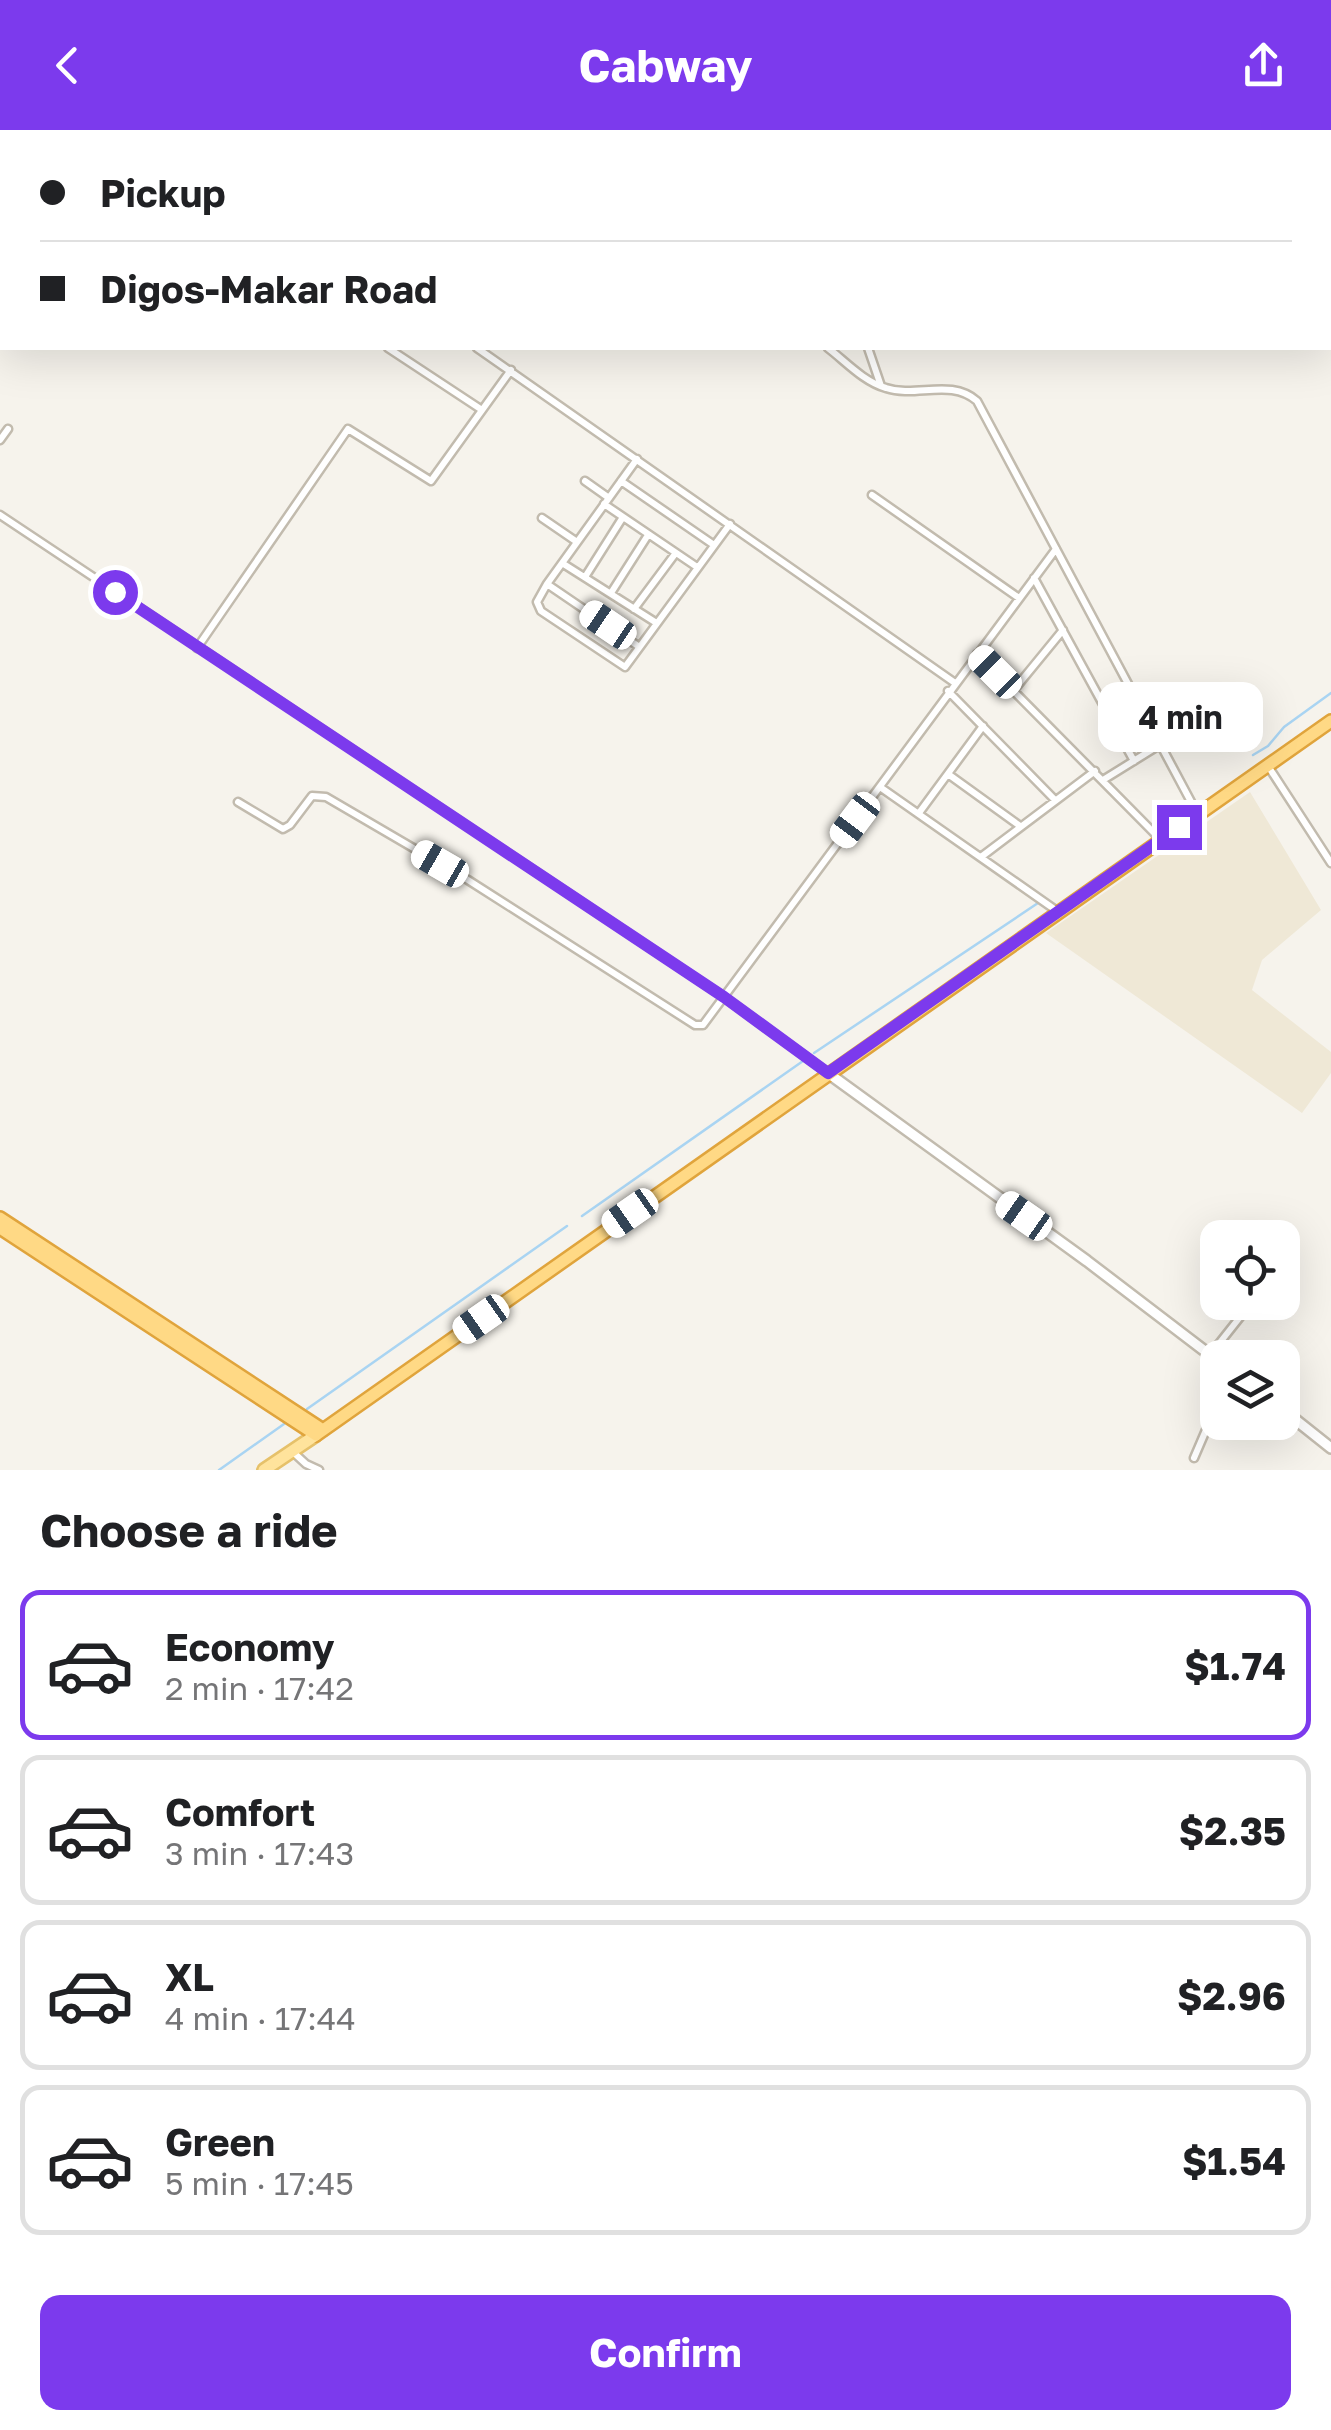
<!DOCTYPE html>
<html lang="en">
<head>
<meta charset="utf-8">
<style>
	:root { --surface:#fff; --page:#f2f2f2; --text:#202124; --muted:#757577; --line:#e0e0e0; --accent:#7c3aed }
	body { margin:0; font-family:"Golos Text",sans-serif; background:var(--page); color:var(--text); height:100vh; display:flex; flex-direction:column; font-size:38px; white-space:nowrap }
	* { box-sizing:border-box; margin:0 }
	p { font-size:32px; color:var(--muted) }
	.icon { flex:none; width:55px; height:55px; fill:none; stroke:currentColor; stroke-width:2; stroke-linecap:round; stroke-linejoin:round }
	.map { position:relative; height:1340px; overflow:hidden }
	.panel { display:flex; flex-direction:column; background:var(--surface); flex:1 }
	.panel>* { flex:none }
	.top-card { position:absolute; left:0px; top:0px; width:1332px; height:220px; box-shadow:0 10px 40px #0002; display:grid; align-content:center; height:220px; padding:0 40px; background:var(--surface) }
	.buttons { position:absolute; left:1200px; top:1090px; display:grid; gap:20px }
	.buttons a { display:grid; place-items:center; width:100px; height:100px; border-radius:20px; background:var(--surface); box-shadow:0 10px 40px #0002; font-size:50px }
	.end { position:absolute; width:45px; height:45px; margin:-22px; border:12px solid #7c3aed; background:#fff; box-shadow:0 0 0 5px #fff }
	.from { border-radius:50% }
	.bubble { position:absolute; height:70px; border-radius:20px; background:var(--surface); box-shadow:0 10px 40px #0002; font-size:32px; font-weight:700; line-height:70px; text-align:center }
	.car { position:absolute; width:30px; height:60px; margin:-30px -15px; border-radius:12px; box-shadow:0 0 8px 2px #0007; background:linear-gradient(#fff 24%,#345 0 40%,#fff 0 76%,#345 0 86%,#fff 0) }
	.top-card b { display:flex; align-items:center; gap:35px; height:95px; font-size:38px }
	.top-card b+b { border-top:2px solid var(--line) }
	.top-card i { width:25px; height:25px; background:var(--text) }
	ul { padding:0; list-style:none }
	li { display:flex; align-items:center; gap:30px; height:150px; margin:0 20px 15px; padding:0 20px; border:5px solid var(--line); border-radius:20px }
	li div { flex:1 }
	li b { display:block; font-size:38px }
	li em { font-style:normal; font-weight:700 }
	li.on { border-color:var(--accent) }
	li>.icon { width:90px; height:90px; stroke-width:1.5 }
	h2 { padding:0 40px; font-size:45px; line-height:120px }
	.action { display:flex; gap:20px; margin-top:auto; padding:20px 40px }
	.action a { flex:1; height:115px; border-radius:20px; background:var(--accent); color:#fff; font-size:40px; font-weight:700; line-height:115px; text-align:center }
	header { display:flex; justify-content:space-between; align-items:center; height:130px; padding:0 40px; background:var(--accent); color:#fff; font-size:45px; font-weight:700 }
	.map>svg:first-child { display:block }
	.education { fill:#efe8d6 }
	.lines { fill:none; stroke-linecap:round; stroke-linejoin:round }
	.stream { stroke:#a9d4f2; stroke-width:2.5 }
	.minor-casing { stroke:#c2bbae; stroke-width:11 }
	.tertiary-casing { stroke:#c2bbae; stroke-width:14 }
	.primary-casing { stroke:#e6c16a; stroke-width:16 }
	.trunk-casing { stroke:#e0a43c; stroke-width:16 }
	.minor { stroke:#fff; stroke-width:6 }
	.tertiary { stroke:#fff; stroke-width:9 }
	.primary { stroke:#ffe39c; stroke-width:11 }
	.trunk { stroke:#ffd985; stroke-width:11 }
	.route { stroke:#7c3aed; stroke-width:12 }
</style>
</head>
<body>
<header><svg class="icon" aria-label="back" viewBox="0 0 24 24"><path d="M15 5l-7 7 7 7"/></svg>Cabway<svg class="icon" aria-label="share" viewBox="0 0 24 24"><path d="M12 15V3M7 8l5-5 5 5M5 13v7h14v-7"/></svg></header>
<div class="map">
<svg width="1331" height="1340" viewBox="0 0 1331 1340">
	<rect width="100%" height="100%" fill="#f6f3ec"/>
	<!-- education -->
	<path class="education" d="M1250 662 1321 780 1262 830 1252 860 1331 922V943L1302 983 1046 803Z"/>
	<g class="lines">
		<!-- stream -->
		<path class="stream" d="M1253 625 1268 616 1284 597 1331 563
			M814 923 1038 773
			M582 1086 803 931
			M307 1279 567 1096
			M219 1340 284 1294"/>
		<defs>
			<path id="minor" d="M54 0 58 2
				M509 0 513 2
				M792 0 793 2
				M830 0V2
				M866 0 867 2
				M1102 0V2
				M1245 0V2
				M0 6 2 7
				M0 89 2 91
				M388 218 482 280
				M477 218 955 553
				M828 218C845 231 864 252 886 258 916 268 951 248 977 271L1197 683
				M868 218 881 256
				M0 310 8 299
				M637 329 547 454 537 472 541 481 625 537 730 394
				M585 351 609 368
				M621 351 714 415
				M872 365 1019 468
				M604 374 697 437
				M0 385 724 867 828 943
				M542 388 577 412
				M562 433 655 492
				M585 447 623 387
				M1034 448 1134 631
				M547 454 638 516
				M611 463 648 405
				M634 479 675 424
				M197 518 348 299 431 351 511 240
				M977 524 1161 710
				M948 561 1055 670
				M1013 561 1063 500
				M1268 636 1331 733
				M948 644 1020 696
				M1103 650 1161 614
				M880 657 1057 781
				M238 672 283 699 290 695 312 666 326 667 468 750 695 895H703L1056 419
				M919 683 983 596
				M981 727 1095 641
				M1210 1225 1248 1177
				M293 1322 306 1334 319 1340
				M1194 1328 1218 1272"/>
			<path id="tertiary" d="M828 943 1087 1131 1218 1231
				M1282 1279 1331 1318"/>
			<path id="primary" d="M264 1340 316 1305"/>
			<path id="trunk" d="M0 1088 323 1300
				M0 1098 316 1305 1331 591"/>
		</defs>
		<!-- minor casing -->
		<use href="#minor" class="minor-casing"/>
		<!-- tertiary casing -->
		<use href="#tertiary" class="tertiary-casing"/>
		<!-- primary casing -->
		<use href="#primary" class="primary-casing"/>
		<!-- trunk casing -->
		<use href="#trunk" class="trunk-casing"/>
		<!-- minor -->
		<use href="#minor" class="minor"/>
		<!-- tertiary -->
		<use href="#tertiary" class="tertiary"/>
		<!-- primary -->
		<use href="#primary" class="primary"/>
		<!-- trunk -->
		<use href="#trunk" class="trunk"/>
	</g>
	<g class="lines">
		<!-- route -->
		<path class="route" d="M115 462 724 867 828 943 1179 697"/>
	</g>
</svg>
<div class="buttons">
<a><svg class="icon" aria-label="locate" viewBox="0 0 24 24"><circle cx="12" cy="12" r="6"/><path d="M12 2v4M12 18v4M2 12h4M18 12h4"/></svg></a>
<a><svg class="icon" aria-label="layers" viewBox="0 0 24 24"><path d="M12 4l9 5-9 5-9-5zM3 14l9 5 9-5"/></svg></a>
</div>
<i class="end from" style="left:115px;top:462px"></i>
<i class="end" style="left:1179px;top:697px"></i>
<div class="bubble" style="left:1098px;top:552px;width:165px">4 min</div>
<i class="car" style="left:608px;top:495px;rotate:304deg"></i>
<i class="car" style="left:995px;top:542px;rotate:315deg"></i>
<i class="car" style="left:855px;top:690px;rotate:217deg"></i>
<i class="car" style="left:440px;top:734px;rotate:300deg"></i>
<i class="car" style="left:630px;top:1083px;rotate:235deg"></i>
<i class="car" style="left:1024px;top:1086px;rotate:305deg"></i>
<i class="car" style="left:481px;top:1189px;rotate:235deg"></i>
<div class="top-card">
<b><i class="from"></i>Pickup</b>
<b><i></i>Digos-Makar Road</b>
</div>
</div>
<section class="panel">
<h2>Choose a ride</h2>
<ul>
<li class="on"><svg class="icon" aria-label="car" viewBox="0 0 24 24"><path d="M5 17H2v-5l4-1 3-4h7l3 4 3 1v5h-3M9 17h6M6 11h13"/><circle cx="7" cy="17" r="2"/><circle cx="17" cy="17" r="2"/></svg><div><b>Economy</b><p>2 min · 17:42</p></div><em>$1.74</em></li>
<li><svg class="icon" aria-label="car" viewBox="0 0 24 24"><path d="M5 17H2v-5l4-1 3-4h7l3 4 3 1v5h-3M9 17h6M6 11h13"/><circle cx="7" cy="17" r="2"/><circle cx="17" cy="17" r="2"/></svg><div><b>Comfort</b><p>3 min · 17:43</p></div><em>$2.35</em></li>
<li><svg class="icon" aria-label="car" viewBox="0 0 24 24"><path d="M5 17H2v-5l4-1 3-4h7l3 4 3 1v5h-3M9 17h6M6 11h13"/><circle cx="7" cy="17" r="2"/><circle cx="17" cy="17" r="2"/></svg><div><b>XL</b><p>4 min · 17:44</p></div><em>$2.96</em></li>
<li><svg class="icon" aria-label="car" viewBox="0 0 24 24"><path d="M5 17H2v-5l4-1 3-4h7l3 4 3 1v5h-3M9 17h6M6 11h13"/><circle cx="7" cy="17" r="2"/><circle cx="17" cy="17" r="2"/></svg><div><b>Green</b><p>5 min · 17:45</p></div><em>$1.54</em></li>
</ul>
<div class="action"><a>Confirm</a></div>
</section>
</body>
</html>
